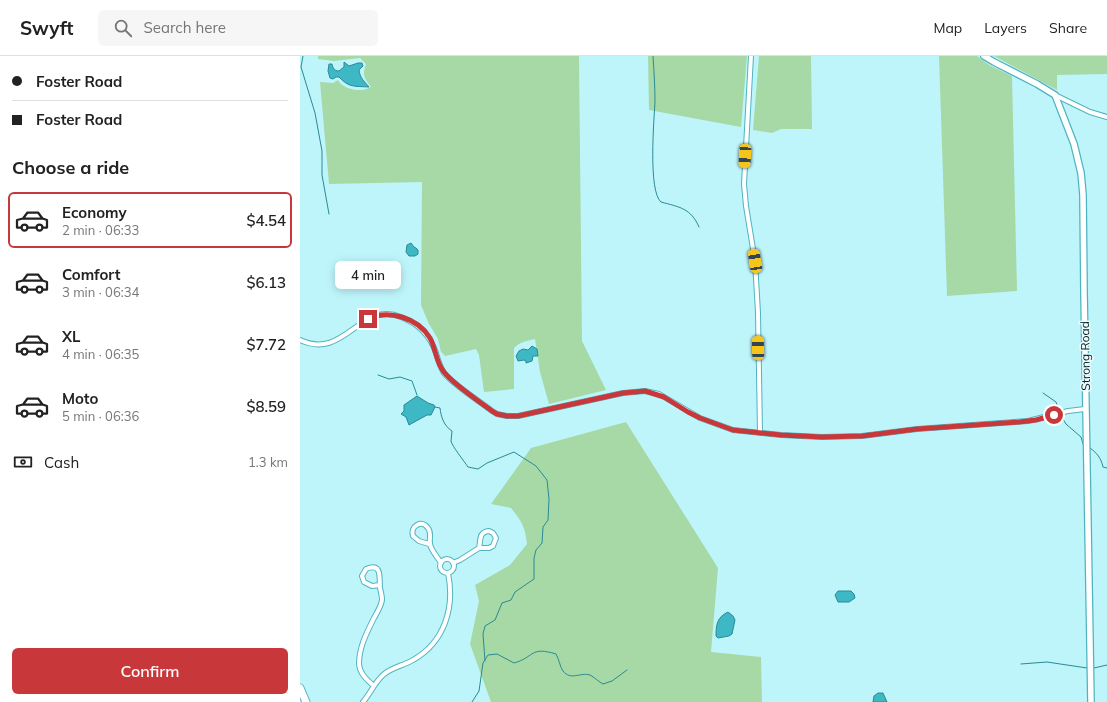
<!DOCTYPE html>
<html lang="en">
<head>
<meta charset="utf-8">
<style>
	:root { --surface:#fff; --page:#f6f6f6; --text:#222; --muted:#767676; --line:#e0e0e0; --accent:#c8383a }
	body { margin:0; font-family:Mulish,sans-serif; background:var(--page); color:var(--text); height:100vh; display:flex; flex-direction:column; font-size:15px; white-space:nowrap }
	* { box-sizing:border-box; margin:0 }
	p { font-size:13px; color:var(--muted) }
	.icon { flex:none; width:22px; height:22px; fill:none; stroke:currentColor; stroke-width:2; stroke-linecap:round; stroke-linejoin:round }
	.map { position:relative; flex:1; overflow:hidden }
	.side { display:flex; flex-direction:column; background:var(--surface); width:300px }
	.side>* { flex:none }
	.hud { display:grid; align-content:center; height:88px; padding:0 12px; background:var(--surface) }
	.end { position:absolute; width:18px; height:18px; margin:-9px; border:5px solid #c8383a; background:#fff; box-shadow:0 0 0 2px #fff }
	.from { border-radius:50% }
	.bubble { position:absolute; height:28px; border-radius:6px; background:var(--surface); box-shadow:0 2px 10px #0003; font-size:13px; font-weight:600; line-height:28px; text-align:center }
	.car { position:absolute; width:12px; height:24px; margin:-12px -6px; border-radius:5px; box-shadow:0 0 3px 1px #0007; background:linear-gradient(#f5c518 24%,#345 0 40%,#f5c518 0 76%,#345 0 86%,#f5c518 0) }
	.hud b { display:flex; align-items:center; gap:14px; height:38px; font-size:15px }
	.hud b+b { border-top:1px solid var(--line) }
	.hud i { width:10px; height:10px; background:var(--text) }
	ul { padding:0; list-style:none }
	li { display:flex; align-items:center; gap:12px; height:56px; margin:0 8px 6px; padding:0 4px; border:2px solid transparent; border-radius:6px }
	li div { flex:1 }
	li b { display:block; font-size:15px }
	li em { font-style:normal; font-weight:600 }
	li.selected { border-color:var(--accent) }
	li>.icon { width:36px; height:36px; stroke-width:1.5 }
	h2 { padding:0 12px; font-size:18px; line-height:48px }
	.pay { display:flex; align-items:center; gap:10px; height:44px; padding:0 12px; font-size:15px }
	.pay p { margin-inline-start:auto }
	.action { display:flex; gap:8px; margin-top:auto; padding:8px 12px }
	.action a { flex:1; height:46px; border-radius:6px; background:var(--accent); color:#fff; font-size:16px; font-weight:600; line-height:46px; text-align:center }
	header { display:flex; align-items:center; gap:24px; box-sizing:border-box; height:56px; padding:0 20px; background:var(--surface); border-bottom:1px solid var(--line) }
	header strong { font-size:19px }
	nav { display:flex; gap:22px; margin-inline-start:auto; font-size:14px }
	.search { width:280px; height:36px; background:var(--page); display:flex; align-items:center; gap:10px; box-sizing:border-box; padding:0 14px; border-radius:6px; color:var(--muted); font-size:15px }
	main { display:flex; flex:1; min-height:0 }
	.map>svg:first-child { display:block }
	.green { fill:#a6d9a6 }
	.water { fill:#3eb8c4; stroke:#2b8a94 }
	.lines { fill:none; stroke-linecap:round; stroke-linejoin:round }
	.stream { stroke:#2b8a94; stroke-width:1 }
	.minor-casing { stroke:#50b4bf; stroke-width:6 }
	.tertiary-casing { stroke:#50b4bf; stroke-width:8 }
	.primary-casing { stroke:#50b4bf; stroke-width:9 }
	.minor { stroke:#fff; stroke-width:4 }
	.tertiary { stroke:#fff; stroke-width:5.5 }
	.primary { stroke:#fff; stroke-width:7 }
	.route { stroke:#c8383a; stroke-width:5 }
	.labels { text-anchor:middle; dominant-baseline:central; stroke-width:3; stroke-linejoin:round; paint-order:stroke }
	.street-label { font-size:12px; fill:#002023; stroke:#e9fbfc }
</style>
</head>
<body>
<header>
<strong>Swyft</strong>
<div class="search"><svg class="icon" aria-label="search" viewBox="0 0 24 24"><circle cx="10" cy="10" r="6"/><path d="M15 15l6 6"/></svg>Search here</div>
<nav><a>Map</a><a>Layers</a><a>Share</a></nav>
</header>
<main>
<section class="side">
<div class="hud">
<b><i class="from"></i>Foster Road</b>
<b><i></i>Foster Road</b>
</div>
<h2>Choose a ride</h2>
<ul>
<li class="selected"><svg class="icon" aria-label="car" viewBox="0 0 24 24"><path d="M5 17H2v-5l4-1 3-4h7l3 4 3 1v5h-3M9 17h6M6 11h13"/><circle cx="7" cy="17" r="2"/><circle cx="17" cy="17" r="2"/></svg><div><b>Economy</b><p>2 min · 06:33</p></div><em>$4.54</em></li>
<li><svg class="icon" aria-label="car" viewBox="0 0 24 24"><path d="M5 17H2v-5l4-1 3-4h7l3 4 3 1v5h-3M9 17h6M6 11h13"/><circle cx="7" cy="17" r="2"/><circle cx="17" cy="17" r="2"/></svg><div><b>Comfort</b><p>3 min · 06:34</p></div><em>$6.13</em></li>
<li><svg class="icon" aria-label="car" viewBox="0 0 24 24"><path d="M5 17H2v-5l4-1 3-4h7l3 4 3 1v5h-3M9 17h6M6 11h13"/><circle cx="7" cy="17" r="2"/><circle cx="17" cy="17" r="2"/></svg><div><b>XL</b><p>4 min · 06:35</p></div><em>$7.72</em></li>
<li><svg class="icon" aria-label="car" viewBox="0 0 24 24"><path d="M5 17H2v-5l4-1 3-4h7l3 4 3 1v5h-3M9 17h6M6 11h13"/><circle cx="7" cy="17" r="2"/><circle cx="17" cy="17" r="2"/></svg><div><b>Moto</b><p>5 min · 06:36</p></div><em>$8.59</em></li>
</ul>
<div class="pay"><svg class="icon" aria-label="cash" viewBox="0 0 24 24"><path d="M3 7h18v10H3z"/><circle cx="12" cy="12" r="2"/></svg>Cash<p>1.3 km</p></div>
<div class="action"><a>Confirm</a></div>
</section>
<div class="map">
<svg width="807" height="646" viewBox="0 0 807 646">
	<rect width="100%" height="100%" fill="#bef5fb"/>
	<!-- green -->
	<path class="green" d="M18 0H279L282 285 306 334 249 348 240 316 235 283C226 285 220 286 214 292V333L184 336 179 299 176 293 145 300 141 296 138 283 129 268 121 249 122 126 29 128 20 26 33 27 38 24C43 34 62 37 71 31 64 21 62 20 66 8L60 2 34 5 18 3Z
		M348 0H447L441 71 349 54Z
		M459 0H511L512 73H481L472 77 453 74Z
		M639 0H677L689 9 712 20 717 235 647 240Z
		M694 0H807V18L757 19V34Z
		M326 366 418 512 411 596 461 601 462 646H191L170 588 179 545 175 529 210 509 227 488C225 470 222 466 211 452L191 448 231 392Z"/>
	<!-- water -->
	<path class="water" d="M44 6 49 10 58 7H62L63 10 59 14C60 22 64 25 69 31 55 30 49 32 39 21H36L33 23 30 22 28 15 29 8H32C33 12 34 15 39 15L44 11Z
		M111 187 114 191 116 192 118 194V198L115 200H109L106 196 107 189Z
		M68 212a6 6 0 1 1 12 0a6 6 0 1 1-12 0Z
		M232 290 237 293 238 300H233L232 305 226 307V305L224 304 218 305 216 300 219 295 223 293 228 294Z
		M117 340 128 347 134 349 135 351 131 359H127L109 369 106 361 101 358 104 355V349Z
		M538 535H551L554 538 555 542 549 546H538L535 539Z
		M428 556 433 560 435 564 432 578 429 580 418 582 416 580C416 569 417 561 428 556Z
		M578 637H583L587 646H573L574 640Z"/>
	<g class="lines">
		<!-- stream -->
		<path class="stream" d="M3 0 1 11 15 57 22 95V119L29 158
			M353 0C354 15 355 31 355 46 354 64 348 135 361 146 379 151 391 152 399 171
			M78 319 89 323 100 321 112 325 117 339
			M743 337 756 346 759 354
			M135 351 140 352C141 361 144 370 152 375 152 378 151 382 151 385 152 390 164 405 168 411L178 413 187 407 214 396 236 410 247 424 249 443 248 464 243 471 242 487 236 494 234 502V523L215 536 211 544 202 547 195 564 185 570 183 578 185 605
			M761 360 766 368 781 381 784 391
			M790 392C797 397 801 402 803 411L807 412
			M721 608 747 606 787 612
			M794 612 807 609
			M172 646 179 635 183 607 188 599 197 598 214 607C235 601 230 590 256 598 259 603 260 611 263 615 271 625 280 616 290 619 294 621 299 626 303 628L312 625 327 614"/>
		<defs>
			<path id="minor" d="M451 0 444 128 446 150 455 205 458 257 460 377
				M755 39 790 56 807 61
				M0 284C45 305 60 244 101 261 119 268 130 279 136 297 138 304 140 311 144 317 155 330 178 344 192 355L197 358 207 360H218L323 337 345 335 359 338 400 362 433 374 481 379 522 381 562 380 617 373 728 365 768 355 785 353
				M129 488 119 485 113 480C110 470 122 463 128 472 132 477 129 482 130 487 130 494 138 501 141 507
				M140 510a7 7 0 1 1 14 0a7 7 0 1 1-14 0Z
				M153 507 160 504 179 492C181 485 178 476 189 475L193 477 196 482 193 490 189 492H179
				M74 630C67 624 60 618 59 608 59 592 66 578 73 564 76 558 81 551 82 544 82 540 81 536 80 532 79 523 83 506 66 513L62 520 64 526 72 530 80 529
				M63 646C70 638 75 626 83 619 92 611 103 610 113 604 145 586 155 551 148 517"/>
			<path id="tertiary" d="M684 0 694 6 737 28 755 39 774 88 781 117 783 139 784 236 791 646"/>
			<path id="primary" d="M0 632 6 646"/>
		</defs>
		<!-- minor casing -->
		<use href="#minor" class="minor-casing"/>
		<!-- tertiary casing -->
		<use href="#tertiary" class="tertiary-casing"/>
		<!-- primary casing -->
		<use href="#primary" class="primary-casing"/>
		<!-- minor -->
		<use href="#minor" class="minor"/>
		<!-- tertiary -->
		<use href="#tertiary" class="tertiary"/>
		<!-- primary -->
		<use href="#primary" class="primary"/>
	</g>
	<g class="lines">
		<!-- route -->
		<path class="route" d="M68 263C89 253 118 262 130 282 136 293 136 307 144 316 154 329 179 345 192 355L197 358 207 360H218L323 337 345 335 364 341 388 356 400 362 433 374 481 379 522 381 562 380 617 373 719 366 736 364 754 359"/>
	</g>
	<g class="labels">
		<!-- street labels -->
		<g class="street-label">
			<text transform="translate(785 300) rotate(-91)">Strong Road</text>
		</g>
	</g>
</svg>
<i class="end from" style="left:754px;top:359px"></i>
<i class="end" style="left:68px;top:263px"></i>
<div class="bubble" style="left:35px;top:205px;width:66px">4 min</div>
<i class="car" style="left:445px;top:100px;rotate:183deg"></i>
<i class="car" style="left:455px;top:205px;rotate:351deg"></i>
<i class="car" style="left:458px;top:292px;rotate:359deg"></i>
</div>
</main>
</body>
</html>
